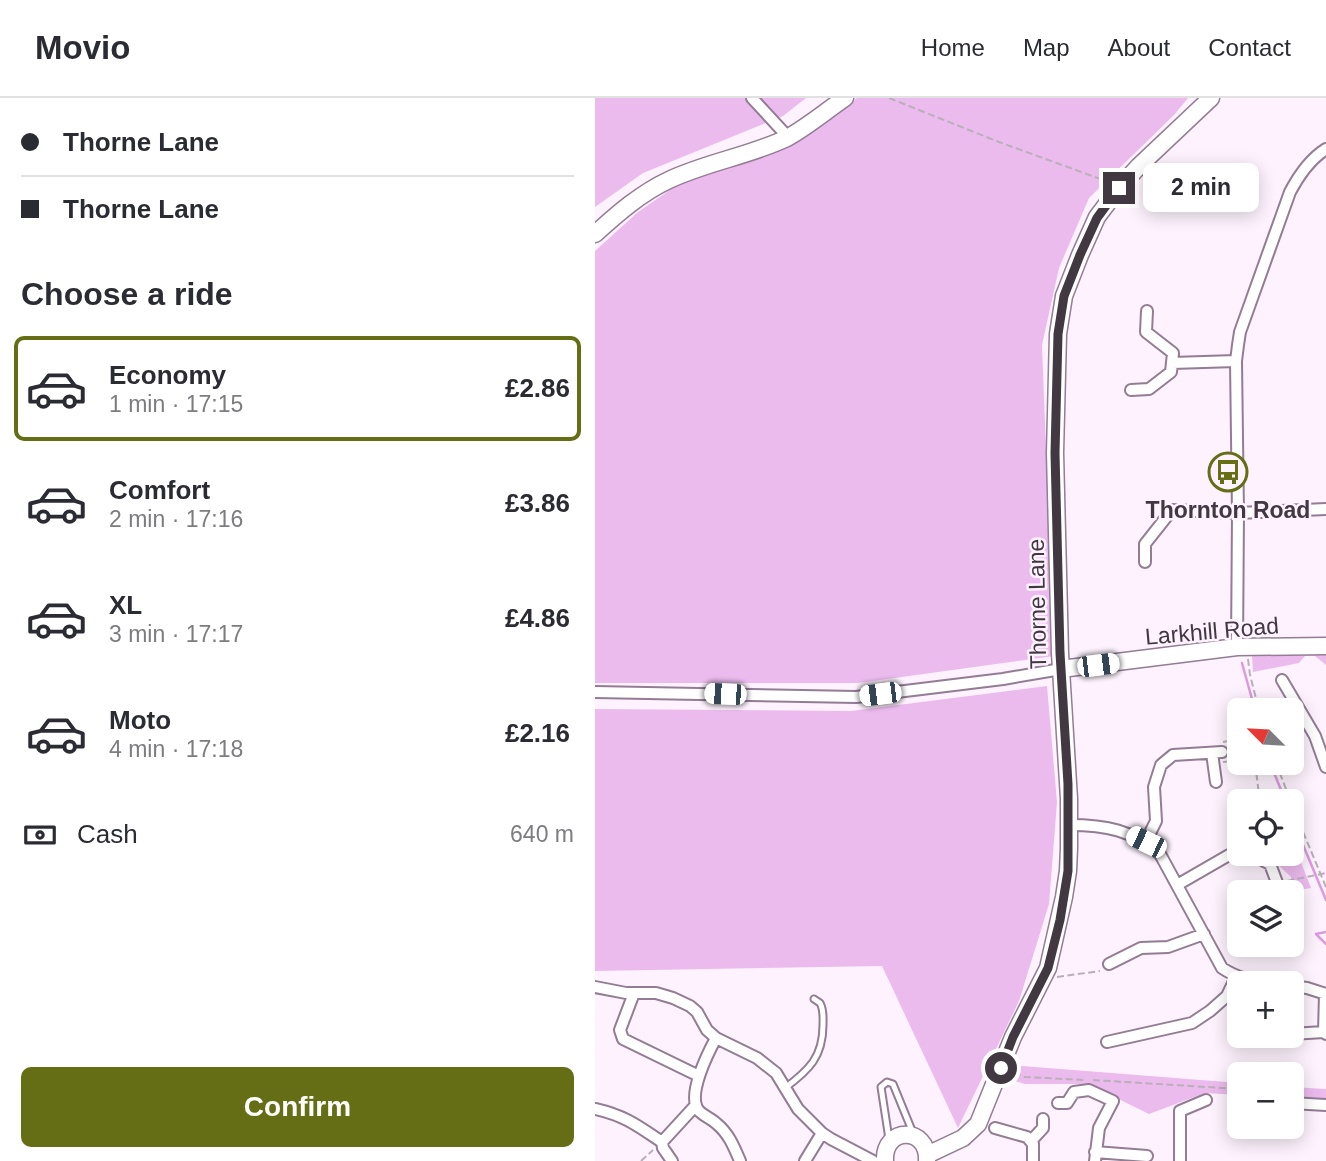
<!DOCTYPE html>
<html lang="en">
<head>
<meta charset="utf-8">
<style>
	:root { --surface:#fff; --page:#f2f2f3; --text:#2b2b33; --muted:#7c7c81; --line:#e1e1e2; --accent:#656e14 }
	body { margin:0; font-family:Helvetica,sans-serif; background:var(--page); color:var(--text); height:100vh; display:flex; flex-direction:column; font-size:26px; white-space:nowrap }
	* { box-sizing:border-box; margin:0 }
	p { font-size:23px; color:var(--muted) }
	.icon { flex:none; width:38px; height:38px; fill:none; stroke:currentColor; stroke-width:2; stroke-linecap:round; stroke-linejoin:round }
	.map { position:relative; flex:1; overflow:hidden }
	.drawer { display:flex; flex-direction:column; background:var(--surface); width:595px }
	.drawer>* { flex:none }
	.banner { display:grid; align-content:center; height:154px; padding:0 21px; background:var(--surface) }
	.needle { width:46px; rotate:294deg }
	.controls { position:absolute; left:632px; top:600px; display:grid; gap:14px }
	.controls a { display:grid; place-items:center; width:77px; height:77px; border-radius:10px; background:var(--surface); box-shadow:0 4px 18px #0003; font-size:35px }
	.end { position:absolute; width:32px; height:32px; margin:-16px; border:9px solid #423842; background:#fff; box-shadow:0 0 0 4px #fff }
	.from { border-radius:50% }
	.bubble { position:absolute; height:49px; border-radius:10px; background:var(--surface); box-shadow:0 4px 18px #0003; font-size:23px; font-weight:700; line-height:49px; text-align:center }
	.car { position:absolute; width:21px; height:42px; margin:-21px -10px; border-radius:9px; box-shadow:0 0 5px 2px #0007; background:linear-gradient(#fff 24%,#345 0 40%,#fff 0 76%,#345 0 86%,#fff 0) }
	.banner b { display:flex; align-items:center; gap:24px; height:66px; font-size:26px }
	.banner b+b { border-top:2px solid var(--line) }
	.banner i { width:18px; height:18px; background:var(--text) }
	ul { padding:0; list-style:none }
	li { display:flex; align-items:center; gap:21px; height:105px; margin:0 14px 10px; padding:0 7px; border:4px solid transparent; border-radius:10px }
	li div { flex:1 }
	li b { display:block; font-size:26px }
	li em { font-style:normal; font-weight:700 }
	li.selected { border-color:var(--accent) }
	li>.icon { width:63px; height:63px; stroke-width:1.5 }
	h2 { padding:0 21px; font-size:32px; line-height:84px }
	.pay { display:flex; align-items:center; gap:18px; height:77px; padding:0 21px; font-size:26px }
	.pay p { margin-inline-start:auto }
	.action { display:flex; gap:14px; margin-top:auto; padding:14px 21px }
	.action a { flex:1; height:80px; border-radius:10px; background:var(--accent); color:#fff; font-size:28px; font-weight:700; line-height:80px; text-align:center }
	header { display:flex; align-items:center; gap:42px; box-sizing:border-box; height:98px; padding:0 35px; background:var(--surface); border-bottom:2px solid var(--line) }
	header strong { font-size:33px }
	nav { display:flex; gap:38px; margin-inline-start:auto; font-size:24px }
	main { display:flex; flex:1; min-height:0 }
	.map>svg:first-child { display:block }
	.green { fill:#ecbbee }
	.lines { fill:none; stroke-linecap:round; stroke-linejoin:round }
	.stream { stroke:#db9bde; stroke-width:2.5 }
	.lane-casing { stroke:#937c94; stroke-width:9 }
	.street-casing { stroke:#937c94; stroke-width:14 }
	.secondary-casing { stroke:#937c94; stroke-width:19 }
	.path { stroke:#b9afb9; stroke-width:2; stroke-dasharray:7 3.5; stroke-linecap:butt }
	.lane { stroke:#fff; stroke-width:5 }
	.street { stroke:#fff; stroke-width:10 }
	.secondary { stroke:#fff; stroke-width:16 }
	.route { stroke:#423842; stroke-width:9 }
	.labels { text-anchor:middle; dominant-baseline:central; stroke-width:5; stroke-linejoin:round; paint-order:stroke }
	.poi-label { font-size:23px; font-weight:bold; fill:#423842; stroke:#fdf2fd }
	.street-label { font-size:23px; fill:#423842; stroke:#fdf2fd }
</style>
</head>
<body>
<header>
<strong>Movio</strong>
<nav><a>Home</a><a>Map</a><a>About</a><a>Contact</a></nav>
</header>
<main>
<section class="drawer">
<div class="banner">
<b><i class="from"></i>Thorne Lane</b>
<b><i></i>Thorne Lane</b>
</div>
<h2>Choose a ride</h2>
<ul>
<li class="selected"><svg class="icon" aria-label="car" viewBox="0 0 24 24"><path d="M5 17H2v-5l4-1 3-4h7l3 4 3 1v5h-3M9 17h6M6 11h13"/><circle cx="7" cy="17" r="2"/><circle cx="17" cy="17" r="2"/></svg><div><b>Economy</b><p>1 min · 17:15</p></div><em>£2.86</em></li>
<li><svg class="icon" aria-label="car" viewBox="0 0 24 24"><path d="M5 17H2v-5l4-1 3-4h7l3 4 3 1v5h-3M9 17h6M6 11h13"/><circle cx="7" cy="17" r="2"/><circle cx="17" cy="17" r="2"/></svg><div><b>Comfort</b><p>2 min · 17:16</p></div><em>£3.86</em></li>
<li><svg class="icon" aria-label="car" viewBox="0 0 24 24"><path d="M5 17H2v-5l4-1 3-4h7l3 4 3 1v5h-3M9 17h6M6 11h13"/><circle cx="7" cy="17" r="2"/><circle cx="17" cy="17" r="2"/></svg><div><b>XL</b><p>3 min · 17:17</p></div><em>£4.86</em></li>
<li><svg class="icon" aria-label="car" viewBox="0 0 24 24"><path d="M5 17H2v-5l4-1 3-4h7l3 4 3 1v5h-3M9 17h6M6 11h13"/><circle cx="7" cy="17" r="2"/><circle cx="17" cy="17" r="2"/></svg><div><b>Moto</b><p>4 min · 17:18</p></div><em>£2.16</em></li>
</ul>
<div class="pay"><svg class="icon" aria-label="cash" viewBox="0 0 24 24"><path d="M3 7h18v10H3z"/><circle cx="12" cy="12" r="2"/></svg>Cash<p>640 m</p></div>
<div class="action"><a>Confirm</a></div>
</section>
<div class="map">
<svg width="731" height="1063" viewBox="0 0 731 1063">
	<rect width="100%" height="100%" fill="#fdf2fd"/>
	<!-- green -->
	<path class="green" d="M0 0H211L188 18 48 75 0 109Z
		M262 0H593L579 17 494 100 464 170 447 247 459 558 263 585H0V153L43 114 92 80 198 45Z
		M731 557V567L720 558H710L704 565 658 574 657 558Z
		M452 588 462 704 454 806 424 903 363 1030 287 868 0 873V611L256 613Z
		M697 741 716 790 691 794V788L696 787V779L679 763 680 756H696Z
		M415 967 644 985V997L610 995 554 1016 493 986H430L410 980Z
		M696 989 731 991V1004L697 1001Z"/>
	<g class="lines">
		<!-- stream -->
		<path class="stream" d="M647 565 660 612
			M675 665 691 704
			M696 718 731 802
			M731 834 721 836 731 846"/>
		<defs>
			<path id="lane" d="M190 990C214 972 228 959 228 927 228 919 229 912 225 905L219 901
				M294 1041 286 989 292 984 298 986 318 1035"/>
			<path id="street" d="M157 0 193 39
				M577 265 641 263
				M536 292 554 291 576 274 578 255 551 234 552 213
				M550 464V446L577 412 643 415 731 411
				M642 549 643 415 641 263 643 247 645 234 695 94C704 77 715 61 731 51
				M687 582 720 638 731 669
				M0 594 261 599 408 581 466 571
				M617 655 621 684
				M474 727C511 727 537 732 565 756L627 870C642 880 657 883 675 886
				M551 743 561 723 559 689 566 667 578 657 627 654
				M656 756 675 766 684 790
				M582 787 634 757 644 755
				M514 866 546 850 573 849 609 836
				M696 888 712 890 731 896
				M0 889 31 895H61L78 900 95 908 102 914 112 932 121 940 162 960 181 975 203 1011 227 1035 236 1041 278 1063
				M39 895 25 932 28 941 104 978
				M730 896 729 934 731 936
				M696 936 729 934
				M671 939 678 938
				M121 940C113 955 91 998 104 1013 109 1018 117 1021 122 1026 134 1036 139 1049 145 1063
				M512 944 597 925 615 913 632 898 641 879
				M463 1005H472L479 994 494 992 518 1003 504 1030 500 1063
				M696 1005 731 1007
				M1 1011C31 1018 43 1028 67 1044L68 1050 77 1063
				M400 1030 432 1039 438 1046V1063
				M436 1043 448 1030V1021
				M67 1044 101 1007
				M500 1054 552 1058
				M210 1063 227 1035
				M585 1063V1013L611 1002"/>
			<path id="secondary" d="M0 136C22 116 46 95 74 82 112 64 154 58 192 40 212 29 231 13 250 0
				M466 571 642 549 731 548
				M332 1057 368 1040 383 1026 418 939 453 870 469 799 473 773 474 750V701L465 555 460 355 463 236 469 198 485 157 502 119 524 90 544 68 616 0
				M290 1063C288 1028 334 1028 332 1063"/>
		</defs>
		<!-- lane casing -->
		<use href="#lane" class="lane-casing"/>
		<!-- street casing -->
		<use href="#street" class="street-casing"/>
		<!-- secondary casing -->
		<use href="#secondary" class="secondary-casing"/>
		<!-- path -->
		<path class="path" d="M294 0 404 44 511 83
			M653 561 655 577 664 612
			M628 644 644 641
			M628 664 644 663
			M660 665 665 704
			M681 665 696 704
			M669 704 674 703
			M696 705 731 789
			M692 783 731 775
			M462 879 505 873
			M419 975 430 979 489 982
			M498 982 644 991
			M46 1063 58 1052"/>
		<!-- lane -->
		<use href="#lane" class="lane"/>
		<!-- street -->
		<use href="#street" class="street"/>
		<!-- secondary -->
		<use href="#secondary" class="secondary"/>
	</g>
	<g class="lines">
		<!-- route -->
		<path class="route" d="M406 970 418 939 453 870 465 822 473 773V686L465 555 460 355 463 236 469 198 485 157 502 120 524 90"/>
	</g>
	<!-- icons -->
	<defs>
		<symbol id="bus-ring" viewBox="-11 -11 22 22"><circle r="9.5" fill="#fdf2fd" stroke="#656e14" stroke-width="1.5"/><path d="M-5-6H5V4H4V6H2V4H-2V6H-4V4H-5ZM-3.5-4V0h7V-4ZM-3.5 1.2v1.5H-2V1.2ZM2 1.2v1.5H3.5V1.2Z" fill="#656e14"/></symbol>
	</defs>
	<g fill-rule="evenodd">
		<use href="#bus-ring" x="611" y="352" width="44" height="44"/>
	</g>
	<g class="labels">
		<!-- poi labels -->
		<g class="poi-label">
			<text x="633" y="412">Thornton Road</text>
		</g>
		<!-- street labels -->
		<g class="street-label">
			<text transform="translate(442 506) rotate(-91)">Thorne Lane</text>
			<text transform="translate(617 533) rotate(-5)">Larkhill Road</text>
		</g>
	</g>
</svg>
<div class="controls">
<a><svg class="needle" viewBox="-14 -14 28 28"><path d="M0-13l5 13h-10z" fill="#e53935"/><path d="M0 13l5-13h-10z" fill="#7c7c81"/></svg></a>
<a><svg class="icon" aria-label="locate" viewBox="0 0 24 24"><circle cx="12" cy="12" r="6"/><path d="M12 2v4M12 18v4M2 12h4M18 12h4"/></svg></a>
<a><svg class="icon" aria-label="layers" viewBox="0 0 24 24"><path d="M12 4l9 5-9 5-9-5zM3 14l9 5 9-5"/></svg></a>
<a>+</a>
<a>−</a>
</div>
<i class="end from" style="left:406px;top:970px"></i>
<i class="end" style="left:524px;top:90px"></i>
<div class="bubble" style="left:548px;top:65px;width:116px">2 min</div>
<i class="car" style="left:503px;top:567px;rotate:83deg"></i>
<i class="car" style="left:130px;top:596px;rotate:272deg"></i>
<i class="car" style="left:285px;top:596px;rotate:263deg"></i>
<i class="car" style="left:551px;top:744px;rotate:296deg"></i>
</div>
</main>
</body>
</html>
